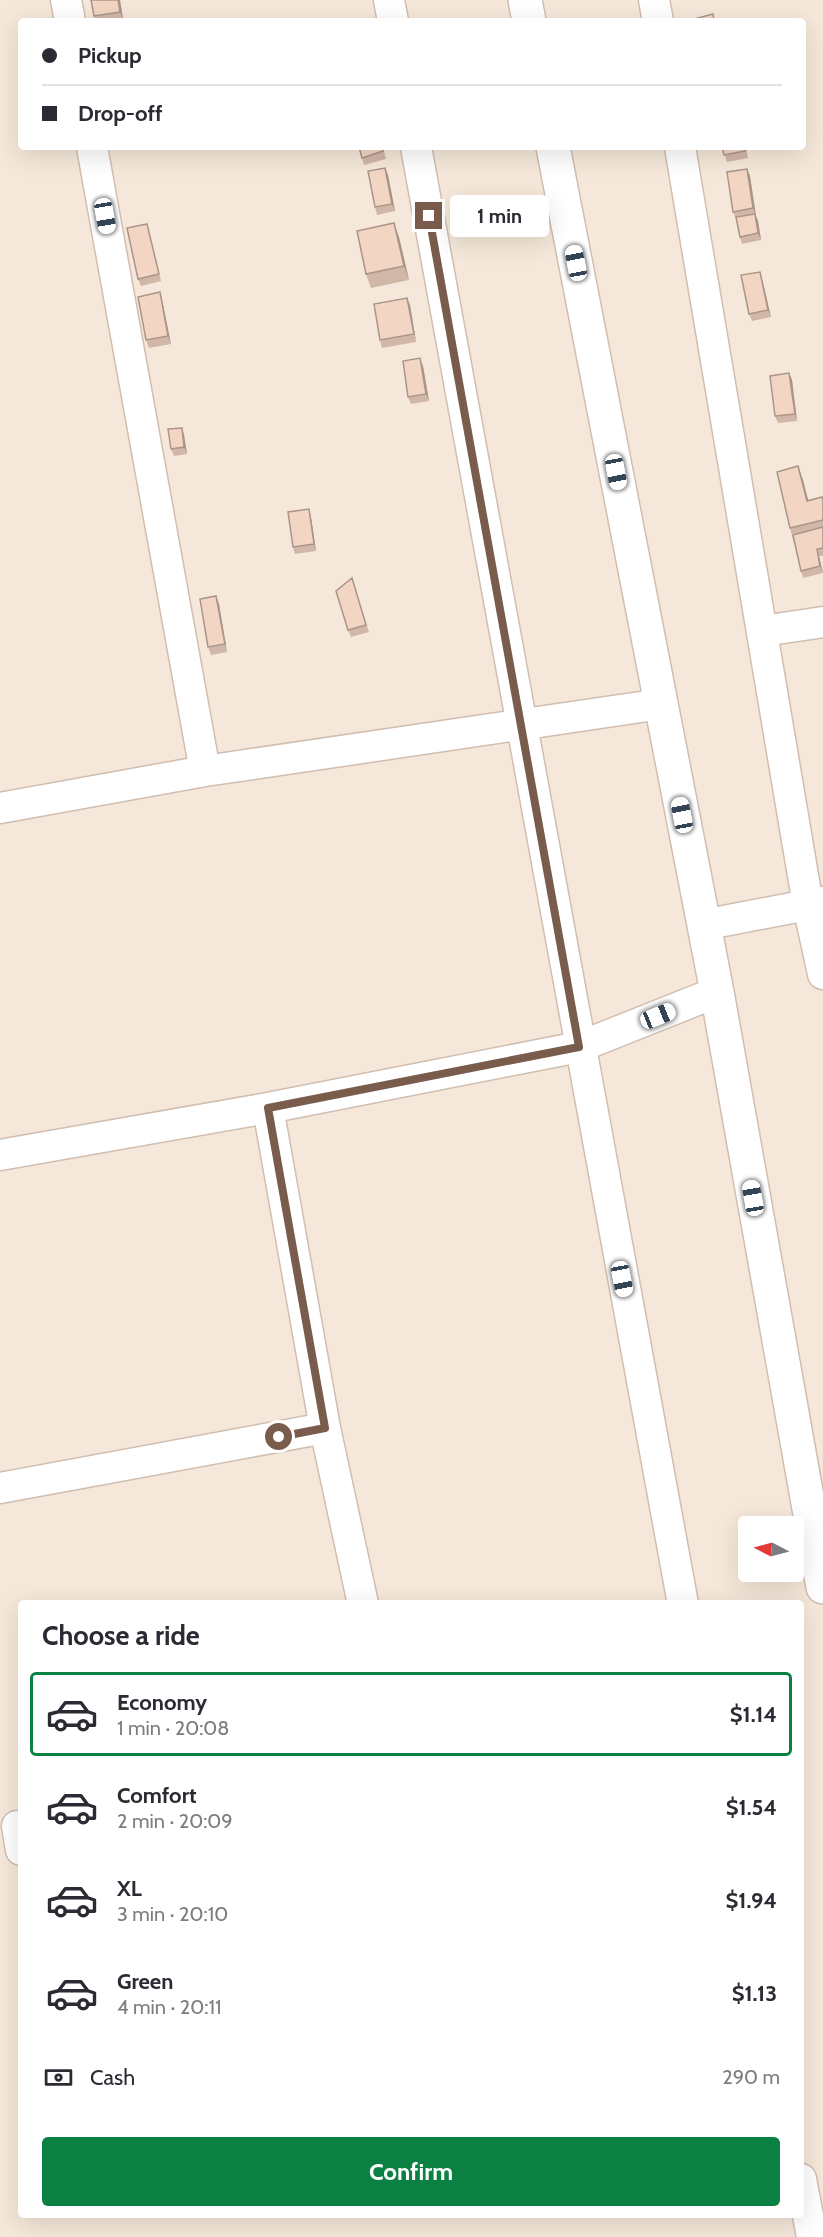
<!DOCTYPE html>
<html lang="en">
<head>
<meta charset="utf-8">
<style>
	:root { --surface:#fff; --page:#f7f7f7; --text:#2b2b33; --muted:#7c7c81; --line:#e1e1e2; --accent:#0b8043 }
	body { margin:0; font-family:Cabin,sans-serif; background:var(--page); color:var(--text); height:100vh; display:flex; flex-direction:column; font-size:22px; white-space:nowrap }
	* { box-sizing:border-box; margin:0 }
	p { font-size:20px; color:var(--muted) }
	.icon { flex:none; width:33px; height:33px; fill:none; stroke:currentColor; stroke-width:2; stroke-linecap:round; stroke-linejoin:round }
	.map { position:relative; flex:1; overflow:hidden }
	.sheet { position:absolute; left:18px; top:1600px; width:786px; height:618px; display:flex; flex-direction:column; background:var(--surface); border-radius:6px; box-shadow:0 6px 24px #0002 }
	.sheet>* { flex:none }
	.top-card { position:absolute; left:18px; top:18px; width:788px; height:132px; border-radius:6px; box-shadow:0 6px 24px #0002; display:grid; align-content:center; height:132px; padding:0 24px; background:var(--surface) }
	.needle { width:39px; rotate:276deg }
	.tools { position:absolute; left:738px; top:1516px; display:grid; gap:12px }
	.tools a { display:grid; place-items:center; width:66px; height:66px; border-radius:6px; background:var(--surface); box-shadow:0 6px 24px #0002; font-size:30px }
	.end { position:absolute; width:27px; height:27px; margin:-14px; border:8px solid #7a5c4d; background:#fff; box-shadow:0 0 0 3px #fff }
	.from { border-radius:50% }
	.bubble { position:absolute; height:42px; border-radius:6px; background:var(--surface); box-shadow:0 6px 24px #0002; font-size:20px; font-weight:800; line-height:42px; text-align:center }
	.car { position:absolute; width:18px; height:36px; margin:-18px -9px; border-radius:8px; box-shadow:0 0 4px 2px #0007; background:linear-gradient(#fff 24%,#345 0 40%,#fff 0 76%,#345 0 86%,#fff 0) }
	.top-card b { display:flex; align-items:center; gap:21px; height:57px; font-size:22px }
	.top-card b+b { border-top:2px solid var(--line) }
	.top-card i { width:15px; height:15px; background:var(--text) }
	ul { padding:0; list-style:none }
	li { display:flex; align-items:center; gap:18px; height:84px; margin:0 12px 9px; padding:0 12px; border:3px solid transparent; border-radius:6px }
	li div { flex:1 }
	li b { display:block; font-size:22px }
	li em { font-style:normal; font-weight:800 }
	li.active { border-color:var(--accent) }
	li>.icon { width:54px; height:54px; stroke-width:1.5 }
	h2 { padding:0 24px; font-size:27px; line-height:72px }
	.pay { display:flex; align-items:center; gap:15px; height:66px; padding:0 24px; font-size:22px }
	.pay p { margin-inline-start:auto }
	.primary-button { display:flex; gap:12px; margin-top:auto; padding:12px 24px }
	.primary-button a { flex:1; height:69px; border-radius:6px; background:var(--accent); color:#fff; font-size:24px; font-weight:800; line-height:69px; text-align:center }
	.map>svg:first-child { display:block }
	.residential { fill:#f5e8da; fill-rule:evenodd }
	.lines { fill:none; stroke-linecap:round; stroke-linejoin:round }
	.minor-casing { stroke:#d1beb0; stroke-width:33 }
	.tertiary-casing { stroke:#d1beb0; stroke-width:36 }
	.minor { stroke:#fff; stroke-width:30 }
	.tertiary { stroke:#fff; stroke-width:33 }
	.wall { fill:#d1b7a8 }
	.shaded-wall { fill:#aa9588 }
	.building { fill:#f3d5c3; stroke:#aa9588; stroke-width:1.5 }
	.route { stroke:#7a5c4d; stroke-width:8 }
</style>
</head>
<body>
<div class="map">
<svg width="823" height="2237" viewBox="0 0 823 2237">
	<rect width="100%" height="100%" fill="#fdf6ec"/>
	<!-- residential -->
	<path class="residential" d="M0 0H823V2237H0ZM21 21H802V147H21ZM748 1527H794V1572H748ZM21 1604H801V2216H21Z"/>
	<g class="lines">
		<defs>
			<path id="minor" d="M66 0 70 21
				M389 0 393 21
				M654 0 658 21
				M92 147 205 771
				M416 147 683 1604
				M680 147 808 905 823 974
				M763 631 823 622
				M0 808 205 771 661 704
				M703 925 823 902
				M268 1108 579 1047 717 992
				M0 1155 268 1108 325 1428 0 1488
				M325 1428 363 1604
				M17 1826 21 1850
				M801 2179 812 2237"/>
			<path id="tertiary" d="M525 0 529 21
				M553 147 717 992 823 1587"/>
		</defs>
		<!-- minor casing -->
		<use href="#minor" class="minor-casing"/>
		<!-- tertiary casing -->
		<use href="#tertiary" class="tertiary-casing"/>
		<!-- minor -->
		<use href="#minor" class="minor"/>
		<!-- tertiary -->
		<use href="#tertiary" class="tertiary"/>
	</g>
	<!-- wall -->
	<path class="wall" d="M120 0 123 19 112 21H95L94 16Z
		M359 147H383L386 159 364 165Z
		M722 147H746L748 158 727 162Z
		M385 168 388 175 395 211 377 215 375 207Z
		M747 169 750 176 756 216 758 221 761 240 742 244 740 237 736 219 733 212Z
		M147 224 149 231 161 281 141 286 138 279Z
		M399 237 409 280 371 288 366 274Z
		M762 279 771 317 752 321 749 314Z
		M160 292 162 300 171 344 149 348 146 340Z
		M410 305 416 342 382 348 380 340Z
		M423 366 429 401 411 404 408 397Z
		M789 373 792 380 797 421 778 423 775 416Z
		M182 428 184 435 187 454 174 456 171 449Z
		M798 466 803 480 808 501 823 500V556H819L823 573 803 578 790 528Z
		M311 517 316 551 295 554 293 547Z
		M352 578 369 632 351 637 348 630Z
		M216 596 219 604 227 652 211 655 208 647Z"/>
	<!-- shaded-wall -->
	<path class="shaded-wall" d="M118 0H120L123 19 120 12Z
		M385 168 388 175 395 211 392 204Z
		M747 169 750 176 756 216 753 208Z
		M755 214 758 221 761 240 758 233Z
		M394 223 399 237 409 280 404 266Z
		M760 272 762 279 771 317 768 310Z
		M160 292 162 300 171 344 168 336Z
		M407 298 410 305 416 342 414 334Z
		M420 358 423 366 429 401 426 394Z
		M789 373 792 380 797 421 795 414Z
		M182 428 184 435 187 454 184 447Z
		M798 466 803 480 812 515 807 501Z
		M309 509 311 517 316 551 314 544Z
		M817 549 819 556 823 573 820 566Z
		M216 596 219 604 227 652 225 644Z"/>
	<!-- building -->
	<path class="building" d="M91 0H118L120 12 94 16Z
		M713 14 714 21H694V19Z
		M359 147H382L383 151 362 158Z
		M722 147H744L745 151 724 155Z
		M385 168 392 204 375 207 368 171Z
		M747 169 753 208 733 212 727 172Z
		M755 214 758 233 740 237 736 217Z
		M394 223 404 266 366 274 357 231Z
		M147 224 159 274 138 279 127 228Z
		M760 272 768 310 749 314 741 275Z
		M160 292 168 336 146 340 138 297Z
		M407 298 414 334 380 340 374 304Z
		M420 358 426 394 408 397 403 361Z
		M789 373 795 414 775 416 770 376Z
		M182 428 184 447 171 449 168 429Z
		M798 466 807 501 822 497 823 501V520L790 528 777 472Z
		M309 509 314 544 293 547 288 512Z
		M823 527V548L817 549 820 566 801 571 793 535Z
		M352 578 366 625 348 630 336 591Z
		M216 596 225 644 208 647 200 599Z"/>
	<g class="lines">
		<!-- route -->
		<path class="route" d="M279 1437 325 1428 268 1108 579 1047 429 216"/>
	</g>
</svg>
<div class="tools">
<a><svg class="needle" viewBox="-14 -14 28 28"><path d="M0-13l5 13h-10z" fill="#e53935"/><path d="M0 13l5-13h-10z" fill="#7c7c81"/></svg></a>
</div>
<i class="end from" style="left:279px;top:1437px"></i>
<i class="end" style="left:429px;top:216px"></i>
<div class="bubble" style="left:450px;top:195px;width:99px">1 min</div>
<i class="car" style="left:105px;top:216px;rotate:170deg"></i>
<i class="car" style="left:576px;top:263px;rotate:349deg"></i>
<i class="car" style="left:616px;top:472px;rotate:169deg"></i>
<i class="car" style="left:682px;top:815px;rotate:349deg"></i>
<i class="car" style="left:658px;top:1016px;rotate:68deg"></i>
<i class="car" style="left:753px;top:1198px;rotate:350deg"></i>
<i class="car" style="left:622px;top:1279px;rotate:169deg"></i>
<div class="top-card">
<b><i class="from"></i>Pickup</b>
<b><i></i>Drop-off</b>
</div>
<section class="sheet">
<h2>Choose a ride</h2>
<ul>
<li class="active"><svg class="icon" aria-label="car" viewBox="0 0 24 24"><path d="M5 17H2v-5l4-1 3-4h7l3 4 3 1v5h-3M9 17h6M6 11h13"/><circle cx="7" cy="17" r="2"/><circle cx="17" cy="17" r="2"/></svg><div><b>Economy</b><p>1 min · 20:08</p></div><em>$1.14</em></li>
<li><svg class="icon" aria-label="car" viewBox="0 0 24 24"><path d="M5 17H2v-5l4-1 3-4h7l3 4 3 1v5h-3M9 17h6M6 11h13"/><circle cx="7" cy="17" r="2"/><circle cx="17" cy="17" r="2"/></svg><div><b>Comfort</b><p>2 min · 20:09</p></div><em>$1.54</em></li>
<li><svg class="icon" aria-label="car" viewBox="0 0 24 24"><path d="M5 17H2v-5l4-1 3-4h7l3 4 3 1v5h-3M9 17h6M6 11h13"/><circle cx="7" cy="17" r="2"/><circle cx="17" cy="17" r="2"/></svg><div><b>XL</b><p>3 min · 20:10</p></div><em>$1.94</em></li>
<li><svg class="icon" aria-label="car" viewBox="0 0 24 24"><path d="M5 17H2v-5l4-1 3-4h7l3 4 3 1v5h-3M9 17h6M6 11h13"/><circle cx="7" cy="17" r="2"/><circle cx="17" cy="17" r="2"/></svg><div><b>Green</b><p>4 min · 20:11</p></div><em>$1.13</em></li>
</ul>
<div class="pay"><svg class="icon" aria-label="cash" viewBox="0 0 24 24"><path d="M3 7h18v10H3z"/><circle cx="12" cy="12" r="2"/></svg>Cash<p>290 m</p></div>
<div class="primary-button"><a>Confirm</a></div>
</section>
</div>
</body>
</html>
